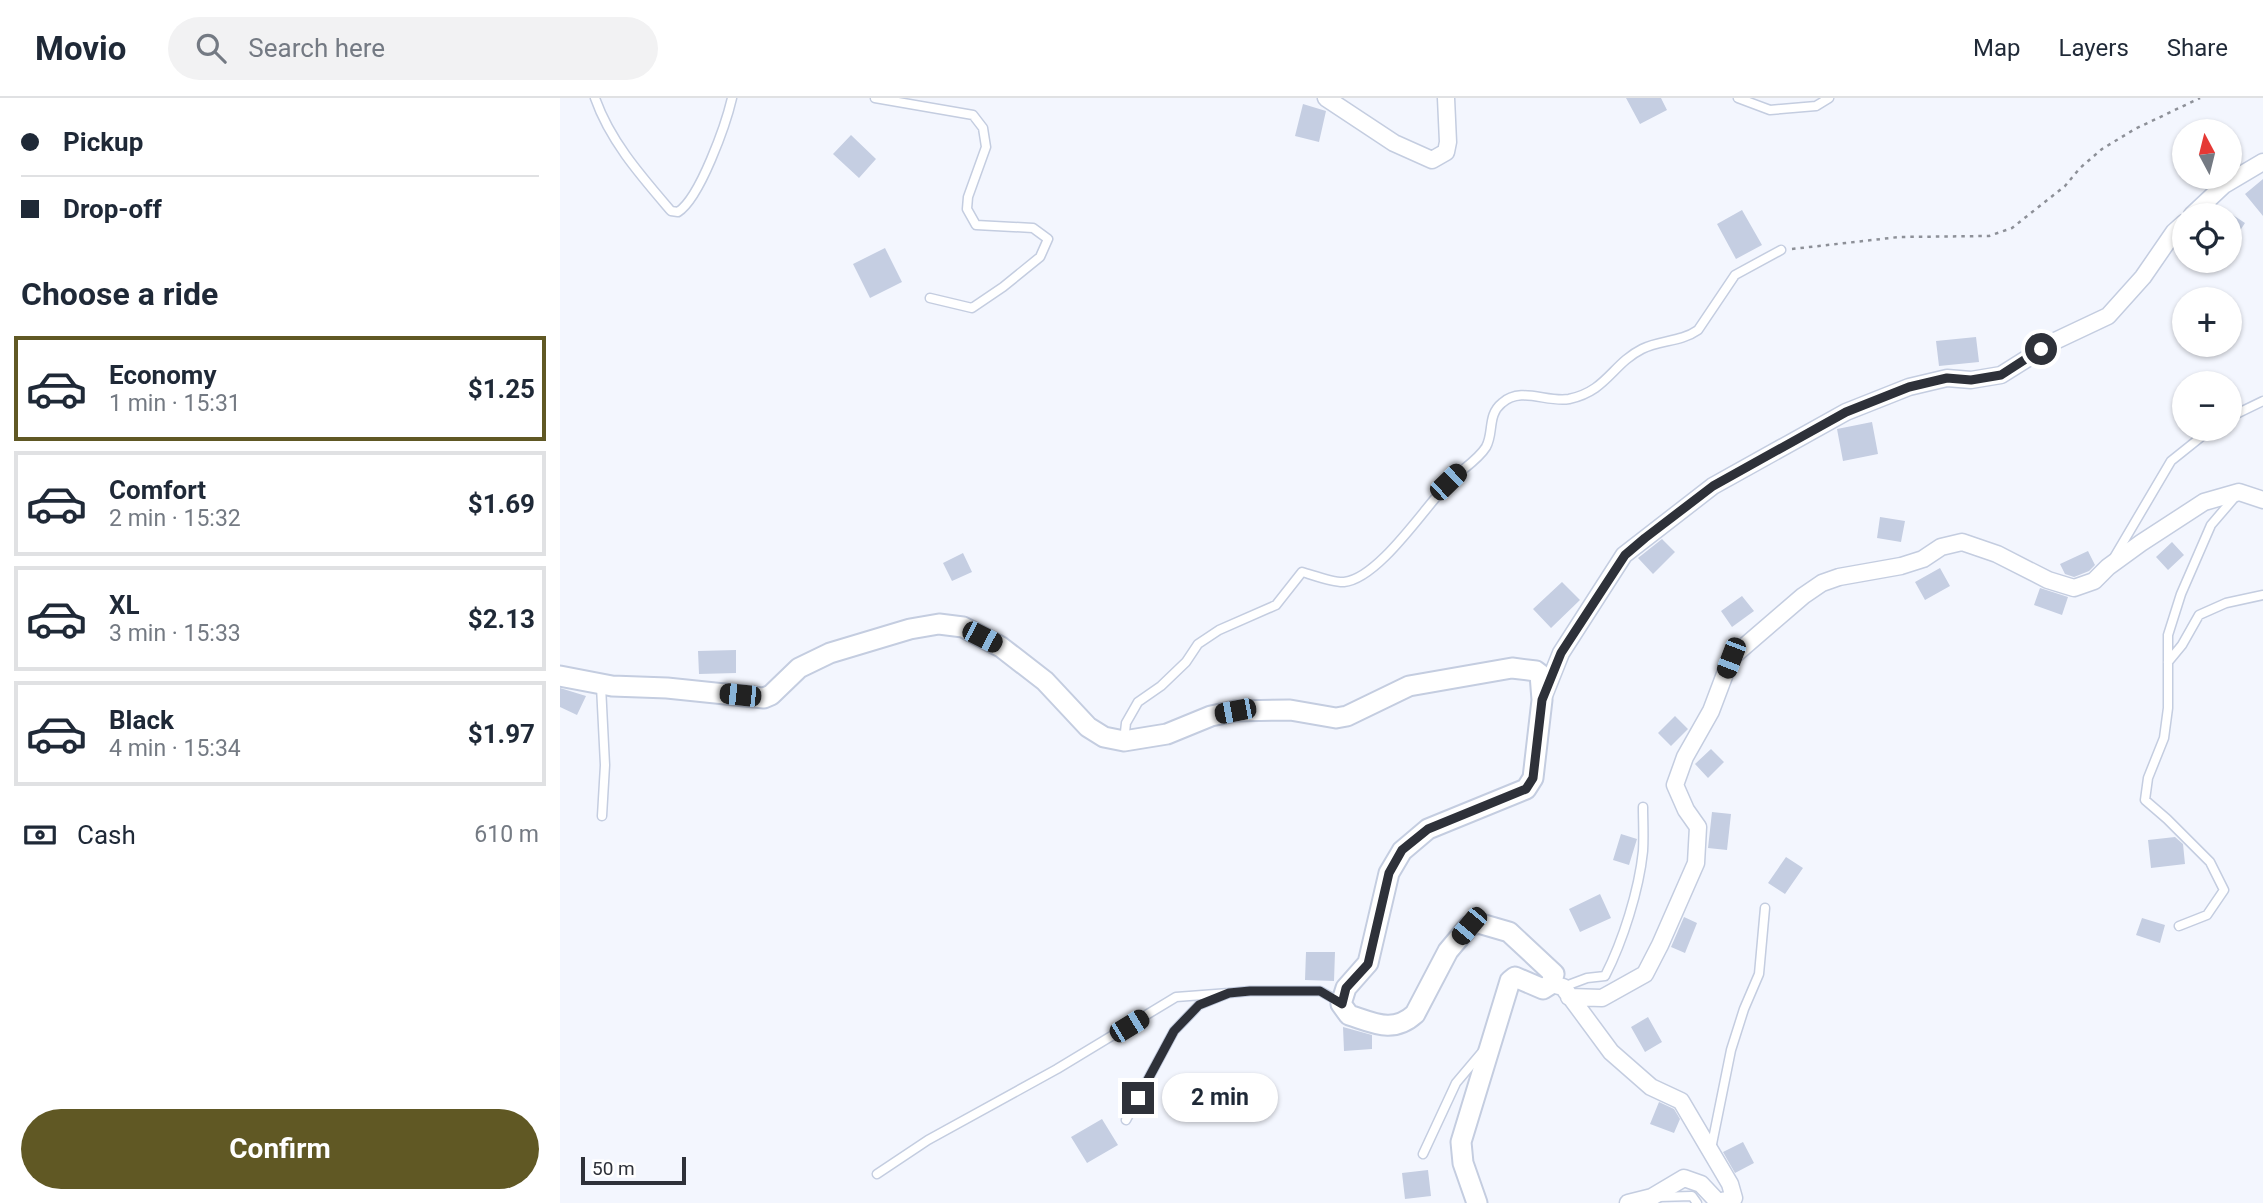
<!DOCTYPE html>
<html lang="en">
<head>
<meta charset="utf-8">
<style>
	:root { --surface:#fff; --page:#f2f2f3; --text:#1f2937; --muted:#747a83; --line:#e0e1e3; --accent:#605824 }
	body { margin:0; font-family:Roboto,sans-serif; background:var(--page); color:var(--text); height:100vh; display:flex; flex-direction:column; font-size:26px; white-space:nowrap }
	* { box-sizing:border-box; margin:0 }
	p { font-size:23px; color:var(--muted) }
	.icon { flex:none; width:38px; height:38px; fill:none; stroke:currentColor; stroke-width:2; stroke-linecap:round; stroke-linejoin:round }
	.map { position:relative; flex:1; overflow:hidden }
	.sheet { display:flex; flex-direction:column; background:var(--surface); width:560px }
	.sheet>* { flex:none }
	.banner { display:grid; align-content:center; height:154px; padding:0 21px; background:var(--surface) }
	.needle { width:46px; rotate:353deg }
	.fabs { position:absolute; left:1612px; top:21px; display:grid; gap:14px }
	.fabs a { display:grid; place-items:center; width:70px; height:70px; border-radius:50%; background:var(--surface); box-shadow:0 2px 5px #0004; font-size:35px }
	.scale { position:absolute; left:21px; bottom:18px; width:105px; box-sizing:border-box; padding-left:7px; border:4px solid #2e3139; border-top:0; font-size:19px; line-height:24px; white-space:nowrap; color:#2e3139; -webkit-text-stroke:5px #fff; paint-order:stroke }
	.end { position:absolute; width:32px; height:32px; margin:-16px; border:9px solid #2e3139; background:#fff; box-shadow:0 0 0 4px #fff }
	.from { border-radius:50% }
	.bubble { position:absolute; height:49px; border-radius:24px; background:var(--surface); box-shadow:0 2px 5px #0004; font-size:23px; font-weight:700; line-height:49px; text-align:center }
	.car { position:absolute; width:21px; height:42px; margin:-21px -10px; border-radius:9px; box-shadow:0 0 5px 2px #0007; background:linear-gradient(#222 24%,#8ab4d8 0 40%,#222 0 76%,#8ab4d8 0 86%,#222 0) }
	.banner b { display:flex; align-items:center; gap:24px; height:66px; font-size:26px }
	.banner b+b { border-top:2px solid var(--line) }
	.banner i { width:18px; height:18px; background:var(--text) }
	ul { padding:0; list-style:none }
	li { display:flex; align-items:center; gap:21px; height:105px; margin:0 14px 10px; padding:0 7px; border:4px solid var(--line); border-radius:0px }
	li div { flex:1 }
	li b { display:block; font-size:26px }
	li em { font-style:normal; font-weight:700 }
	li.selected { border-color:var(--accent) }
	li>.icon { width:63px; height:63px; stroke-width:1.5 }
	h2 { padding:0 21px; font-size:32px; line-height:84px }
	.pay { display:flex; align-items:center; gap:18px; height:77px; padding:0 21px; font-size:26px }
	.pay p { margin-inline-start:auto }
	.action { display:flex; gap:14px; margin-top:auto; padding:14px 21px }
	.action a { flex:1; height:80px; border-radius:42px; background:var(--accent); color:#fff; font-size:28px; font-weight:700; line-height:80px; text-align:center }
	header { display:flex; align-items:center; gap:42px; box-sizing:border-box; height:98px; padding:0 35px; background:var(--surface); border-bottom:2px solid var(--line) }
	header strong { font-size:33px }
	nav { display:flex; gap:38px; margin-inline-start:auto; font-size:24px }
	.search { width:490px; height:63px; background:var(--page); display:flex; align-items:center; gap:18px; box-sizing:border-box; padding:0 24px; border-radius:38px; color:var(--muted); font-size:26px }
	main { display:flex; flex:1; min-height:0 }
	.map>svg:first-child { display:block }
	.building { fill:#c5cee2 }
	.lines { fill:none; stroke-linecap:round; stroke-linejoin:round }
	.service-casing { stroke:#c4cde0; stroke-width:11 }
	.minor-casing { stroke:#c4cde0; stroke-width:19 }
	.tertiary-casing { stroke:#c4cde0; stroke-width:23 }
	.path { stroke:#8d9098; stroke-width:2.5; stroke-dasharray:3.5 5; stroke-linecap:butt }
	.service { stroke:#fff; stroke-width:8 }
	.minor { stroke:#fff; stroke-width:16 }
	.tertiary { stroke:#fff; stroke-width:19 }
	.route { stroke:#2e3139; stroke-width:9 }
</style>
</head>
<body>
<header>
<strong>Movio</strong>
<div class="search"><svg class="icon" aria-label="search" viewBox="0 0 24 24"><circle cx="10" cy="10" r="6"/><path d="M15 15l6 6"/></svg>Search here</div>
<nav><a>Map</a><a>Layers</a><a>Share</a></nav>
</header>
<main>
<section class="sheet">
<div class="banner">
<b><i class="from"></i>Pickup</b>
<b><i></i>Drop-off</b>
</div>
<h2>Choose a ride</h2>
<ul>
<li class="selected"><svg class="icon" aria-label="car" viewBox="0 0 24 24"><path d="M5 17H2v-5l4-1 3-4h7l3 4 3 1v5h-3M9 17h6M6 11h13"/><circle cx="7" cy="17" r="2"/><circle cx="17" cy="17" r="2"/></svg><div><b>Economy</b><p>1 min · 15:31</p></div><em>$1.25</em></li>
<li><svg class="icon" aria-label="car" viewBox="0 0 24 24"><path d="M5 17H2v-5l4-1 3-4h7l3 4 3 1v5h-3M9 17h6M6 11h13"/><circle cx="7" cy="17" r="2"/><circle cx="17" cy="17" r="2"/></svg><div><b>Comfort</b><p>2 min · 15:32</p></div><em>$1.69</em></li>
<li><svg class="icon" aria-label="car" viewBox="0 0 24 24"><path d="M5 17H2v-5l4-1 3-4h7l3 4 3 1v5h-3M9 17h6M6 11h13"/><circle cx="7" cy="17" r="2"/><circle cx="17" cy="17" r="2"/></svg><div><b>XL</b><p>3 min · 15:33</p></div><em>$2.13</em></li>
<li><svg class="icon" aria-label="car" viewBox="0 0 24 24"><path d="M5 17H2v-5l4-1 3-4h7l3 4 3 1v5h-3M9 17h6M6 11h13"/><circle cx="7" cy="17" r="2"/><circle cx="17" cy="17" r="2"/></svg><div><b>Black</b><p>4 min · 15:34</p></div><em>$1.97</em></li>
</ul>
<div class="pay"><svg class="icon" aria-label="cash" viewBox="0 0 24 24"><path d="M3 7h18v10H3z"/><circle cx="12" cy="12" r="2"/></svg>Cash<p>610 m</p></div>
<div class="action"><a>Confirm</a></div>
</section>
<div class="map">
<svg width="1703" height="1105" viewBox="0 0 1703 1105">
	<rect width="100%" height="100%" fill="#f3f6fe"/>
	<!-- building -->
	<path class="building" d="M1066 0H1101L1107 12 1080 26Z
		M743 6 766 13 759 44 735 38Z
		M291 37 316 61 299 80 273 56Z
		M1703 81V118L1685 96Z
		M1182 112 1202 147 1176 161 1157 126Z
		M1670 115 1685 125 1670 148Z
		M325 150 342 184 310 200 293 166Z
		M1416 239 1419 264 1379 268 1376 243Z
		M1312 324 1318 356 1283 363 1277 331Z
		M1320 419 1345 423 1341 444 1317 440Z
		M1102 441 1115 454 1093 476 1078 460Z
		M1612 444 1624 457 1608 472 1596 459Z
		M1528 453 1535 467 1529 473 1514 479 1505 476 1500 466Z
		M403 455 412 474 392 483 383 465Z
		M1380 470 1390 488 1365 502 1355 484Z
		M1002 484 1020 502 991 530 973 511Z
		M1480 490 1508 499 1502 517 1474 507Z
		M1182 498 1194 513 1172 529 1161 513Z
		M176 552V575L139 576 138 553Z
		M0 590 26 598 17 617 0 609Z
		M1115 618 1128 631 1111 648 1098 635Z
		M1151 651 1164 664 1148 680 1135 666Z
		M1152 714 1171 716 1167 752 1148 750Z
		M1061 736 1077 741 1069 767 1053 762Z
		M1615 739 1623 746 1625 766 1591 770 1588 742Z
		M1226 759 1243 770 1225 796 1208 785Z
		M1040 796 1051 820 1020 834 1009 811Z
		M1124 819 1137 825 1125 855 1111 849Z
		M1582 820 1605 827 1600 845 1576 837Z
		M746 854H775L774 883 745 882Z
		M1088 919 1102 944 1085 954 1071 929Z
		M783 929 812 937V951L784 953Z
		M1099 1004 1114 1011 1120 1021 1114 1035 1090 1026Z
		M542 1021 558 1047 527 1065 511 1039Z
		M1183 1044 1194 1065 1175 1075 1163 1054Z
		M868 1072 871 1098 845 1101 842 1075Z"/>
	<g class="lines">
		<defs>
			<path id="service" d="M35 0C50 43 81 78 111 113L118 114C140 100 166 26 172 0
				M315 0 413 17 423 30 426 49 408 99 407 111 416 127 473 130 488 141 480 159 443 189 412 210 370 200
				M1178 0 1210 12 1256 8 1269 0
				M1670 319 1703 303
				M1555 458 1611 363 1651 331
				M1608 564 1622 547 1639 517 1666 505 1703 497
				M41 588 45 667 42 718
				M564 643 566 625 578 604 601 588 626 564 638 546 659 532 716 507 742 474C753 477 774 485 784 484 819 481 867 406 891 382 901 372 918 362 926 349 934 335 927 317 942 305 961 288 987 305 1009 301 1047 293 1052 266 1082 251 1100 242 1121 244 1138 232L1175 177 1221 152
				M1619 828 1647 817 1664 792 1650 764 1607 721 1585 702 1588 680 1604 640 1608 610V537L1621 496 1651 427 1675 399
				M1003 889 1027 880 1045 878C1063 843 1079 792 1083 753 1084 738 1083 723 1083 709
				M566 1022 614 933 639 907 669 895 690 893H760L780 904
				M1151 1051 1171 952 1184 911 1199 876 1205 810
				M863 1056 896 985 923 953
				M317 1076 368 1042 497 971 616 899 669 895
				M1098 1099 1132 1098 1137 1105"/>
			<path id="minor" d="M766 0 834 45 872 62 886 54 888 44 886 0
				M1632 117 1664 87 1703 64
				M983 600 1001 555 1064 457 1153 388 1286 314 1349 289 1387 280 1411 282 1441 277 1495 243 1548 218 1583 179 1614 134 1624 125
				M991 886 1003 889 1051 954 1091 989 1121 1003 1170 1086 1174 1100 1158 1104 1141 1086 1124 1080 1092 1099 1068 1105
				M1009 899 1042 900 1085 876 1100 847 1136 765 1138 729 1126 712 1115 687 1125 659 1151 613 1171 560 1243 498 1262 485 1279 479 1341 468 1363 461 1381 449 1402 444 1437 456 1488 482 1514 490 1534 483 1548 469 1581 445 1644 404 1679 394 1703 402"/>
			<path id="tertiary" d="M0 578 52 588 107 590 204 600 211 597 239 570 270 555 350 531 379 526 403 529 441 549 485 583 528 629 544 639 564 643 607 636 651 618 675 613 730 612 776 620 787 618 849 588 952 570 976 573 980 576 982 602 973 680 966 691 868 731 842 753 829 775 808 865 786 890 781 906 789 917C814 925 833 936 855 916L888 853 909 828 918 825 949 834 994 876 991 886 983 891 955 879 950 883 901 1044 903 1065 917 1105"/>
		</defs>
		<!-- service casing -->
		<use href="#service" class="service-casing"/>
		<!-- minor casing -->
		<use href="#minor" class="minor-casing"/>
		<!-- tertiary casing -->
		<use href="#tertiary" class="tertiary-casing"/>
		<!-- path -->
		<path class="path" d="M1232 151 1339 139 1429 138 1452 130 1505 88 1520 70 1542 51 1575 31 1640 0"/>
		<!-- service -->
		<use href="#service" class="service"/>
		<!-- minor -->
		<use href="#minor" class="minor"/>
		<!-- tertiary -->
		<use href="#tertiary" class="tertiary"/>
	</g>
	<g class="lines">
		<!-- route -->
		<path class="route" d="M578 1000 614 933 639 907 669 895 690 893H760L782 906 786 890 808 866 829 775 842 752 868 731 966 691 973 680 982 602 1001 555 1065 457 1085 440 1153 388 1286 314 1349 289 1387 280 1411 282 1441 277 1481 251"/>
	</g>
</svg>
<div class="fabs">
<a><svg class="needle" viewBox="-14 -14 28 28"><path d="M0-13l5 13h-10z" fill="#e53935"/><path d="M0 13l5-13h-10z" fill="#747a83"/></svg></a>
<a><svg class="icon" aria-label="locate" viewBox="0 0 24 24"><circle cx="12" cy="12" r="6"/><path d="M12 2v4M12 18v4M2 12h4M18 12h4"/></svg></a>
<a>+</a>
<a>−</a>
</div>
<div class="scale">50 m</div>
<i class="end from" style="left:1481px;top:251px"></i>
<i class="end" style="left:578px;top:1000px"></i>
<div class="bubble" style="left:602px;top:975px;width:116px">2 min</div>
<i class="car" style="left:888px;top:384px;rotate:46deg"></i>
<i class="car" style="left:422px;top:539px;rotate:117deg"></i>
<i class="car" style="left:1171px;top:560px;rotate:201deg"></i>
<i class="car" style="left:180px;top:597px;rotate:276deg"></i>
<i class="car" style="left:675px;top:613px;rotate:259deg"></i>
<i class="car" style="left:909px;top:828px;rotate:220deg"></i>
<i class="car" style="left:569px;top:928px;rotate:59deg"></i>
</div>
</main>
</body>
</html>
